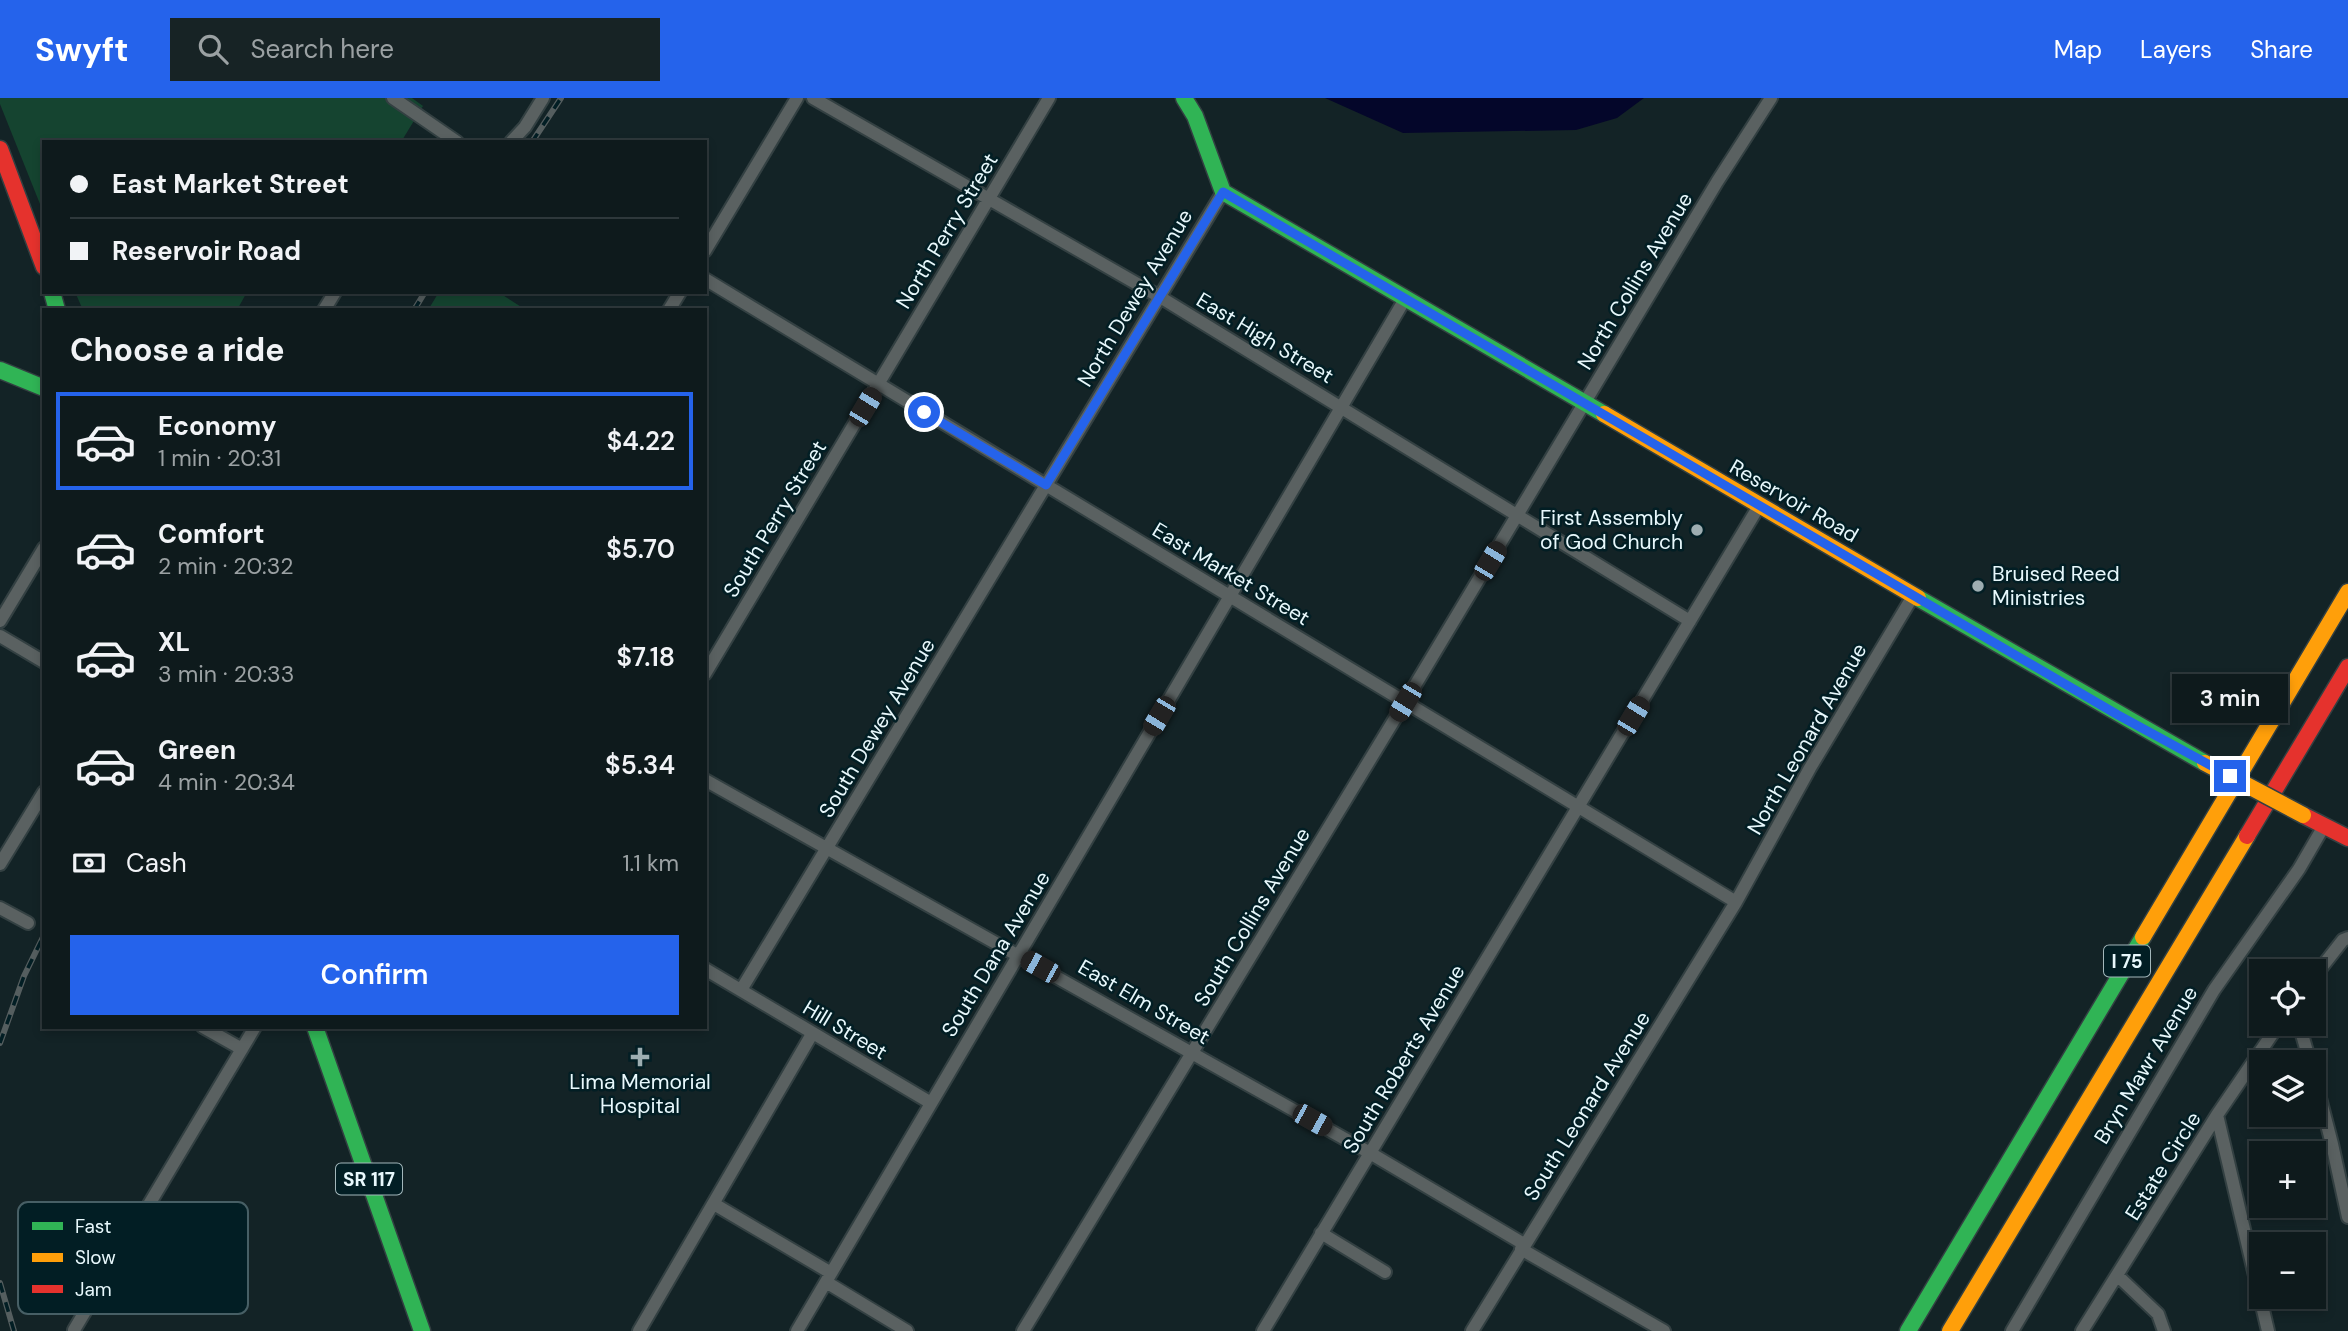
<!DOCTYPE html>
<html lang="en">
<head>
<meta charset="utf-8">
<style>
	:root { --surface:#0e1a1c; --page:#172325; --text:#f1f3f6; --muted:#9ba1a3; --line:#2e383b; --accent:#2563eb }
	body { margin:0; font-family:"DM Sans",sans-serif; background:var(--page); color:var(--text); height:100vh; display:flex; flex-direction:column; font-size:26px; white-space:nowrap }
	* { box-sizing:border-box; margin:0 }
	p { font-size:23px; color:var(--muted) }
	.icon { flex:none; width:38px; height:38px; fill:none; stroke:currentColor; stroke-width:2; stroke-linecap:round; stroke-linejoin:round }
	.map { position:relative; flex:1; overflow:hidden }
	.sheet { position:absolute; left:42px; top:210px; width:665px; height:721px; display:flex; flex-direction:column; background:var(--surface); border-radius:0px; box-shadow:0 4px 10px #0003,0 0 0 2px var(--line) }
	.sheet>* { flex:none }
	.hud { position:absolute; left:42px; top:42px; width:665px; height:154px; border-radius:0px; box-shadow:0 4px 10px #0003,0 0 0 2px var(--line); display:grid; align-content:center; height:154px; padding:0 28px; background:var(--surface) }
	.buttons { position:absolute; left:2249px; top:861px; display:grid; gap:14px }
	.buttons a { display:grid; place-items:center; width:77px; height:77px; border-radius:0px; background:var(--surface); box-shadow:0 4px 10px #0003,0 0 0 2px var(--line); font-size:35px }
	.end { position:absolute; width:32px; height:32px; margin:-16px; border:9px solid #2563eb; background:#fff; box-shadow:0 0 0 4px #fff }
	.from { border-radius:50% }
	.bubble { position:absolute; height:49px; border-radius:0px; background:var(--surface); box-shadow:0 4px 10px #0003,0 0 0 2px var(--line); font-size:23px; font-weight:600; line-height:49px; text-align:center }
	.car { position:absolute; width:21px; height:42px; margin:-21px -10px; border-radius:9px; box-shadow:0 0 5px 2px #0007; background:linear-gradient(#222 24%,#8ab4d8 0 40%,#222 0 76%,#8ab4d8 0 86%,#222 0) }
	.hud b { display:flex; align-items:center; gap:24px; height:66px; font-size:26px }
	.hud b+b { border-top:2px solid var(--line) }
	.hud i { width:18px; height:18px; background:var(--text) }
	ul { padding:0; list-style:none }
	li { display:flex; align-items:center; gap:21px; height:98px; margin:0 14px 10px; padding:0 14px; border:4px solid transparent; border-radius:0px }
	li div { flex:1 }
	li b { display:block; font-size:26px }
	li em { font-style:normal; font-weight:600 }
	li.selected { border-color:var(--accent) }
	li>.icon { width:63px; height:63px; stroke-width:1.5 }
	h2 { padding:0 28px; font-size:32px; line-height:84px }
	.pay { display:flex; align-items:center; gap:18px; height:77px; padding:0 28px; font-size:26px }
	.pay p { margin-inline-start:auto }
	.cta { display:flex; gap:14px; margin-top:auto; padding:14px 28px }
	.cta a { flex:1; height:80px; border-radius:0px; background:var(--accent); color:#fff; font-size:28px; font-weight:600; line-height:80px; text-align:center }
	header { display:flex; align-items:center; gap:42px; box-sizing:border-box; height:98px; padding:0 35px; background:var(--accent); color:#fff }
	header strong { font-size:33px }
	nav { display:flex; gap:38px; margin-inline-start:auto; font-size:24px }
	.search { width:490px; height:63px; background:var(--page); display:flex; align-items:center; gap:18px; box-sizing:border-box; padding:0 24px; border-radius:0px; color:var(--muted); font-size:26px }
	.map>svg:first-child { display:block }
	.green { fill:#154430 }
	.water { fill:#04062a }
	.lines { fill:none; stroke-linecap:round; stroke-linejoin:round }
	.street-casing { stroke:#334042; stroke-width:16 }
	.fast-casing { stroke:#334042; stroke-width:19 }
	.slow-casing { stroke:#334042; stroke-width:19 }
	.jam-casing { stroke:#334042; stroke-width:19 }
	.street { stroke:#5a6161; stroke-width:12 }
	.fast { stroke:#30b455; stroke-width:16 }
	.slow { stroke:#ff9f0a; stroke-width:16 }
	.jam { stroke:#e5322d; stroke-width:16 }
	.rail-casing { stroke:#555e5f; stroke-width:6 }
	.rail { stroke:#021e24; stroke-width:3.5; stroke-dasharray:10; stroke-linecap:butt }
	.slow-bridge-casing { stroke:#334042; stroke-width:19; stroke-linecap:butt }
	.slow-bridge { stroke:#ff9f0a; stroke-width:16 }
	.route { stroke:#2563eb; stroke-width:9 }
	.poi-dot { fill:#9dadb1; stroke:#021e24; stroke-width:2.5 }
	.labels { text-anchor:middle; dominant-baseline:central; stroke-width:5; stroke-linejoin:round; paint-order:stroke }
	.shield { fill:#021e24; stroke:#a3b7bb; stroke-width:2 }
	.shield-label { font-size:19px; font-weight:bold; fill:#e8f8fc }
	.street-label { font-size:21px; fill:#e8f8fc; stroke:#021e24 }
	.poi-label { font-size:21px; fill:#e8f8fc; stroke:#021e24; text-anchor:end }
	.key { fill:#021e24; stroke:#475f65; stroke-width:2 }
	.key-label { font-size:19px; fill:#e8f8fc }
</style>
</head>
<body>
<header>
<strong>Swyft</strong>
<div class="search"><svg class="icon" aria-label="search" viewBox="0 0 24 24"><circle cx="10" cy="10" r="6"/><path d="M15 15l6 6"/></svg>Search here</div>
<nav><a>Map</a><a>Layers</a><a>Share</a></nav>
</header>
<div class="map">
<svg width="2348" height="1233" viewBox="0 0 2348 1233">
	<rect width="100%" height="100%" fill="#132326"/>
	<!-- green -->
	<path class="green" d="M0 0H412L423 8 401 44H339L331 40 329 44H44V116L0 6Z
		M75 194H247L237 212H83Z
		M439 194H498L526 212H428Z"/>
	<!-- water -->
	<path class="water" d="M1325 0H1644L1617 20 1576 32 1403 35Z"/>
	<g class="lines">
		<defs>
			<path id="street" d="M393 0 457 44
				M813 0 1160 199 1690 523
				M511 44 525 29 543 0
				M705 153 797 0
				M705 181 1736 804
				M324 212 335 194
				M669 212 680 194
				M0 523 44 450
				M0 538 44 564
				M705 576 1049 0
				M705 682 1370 1055 1524 1146
				M0 766 44 694
				M0 810 28 825
				M705 871 931 1005
				M2314 879 2343 842 2348 840
				M741 892 1223 94
				M2299 926 2310 964
				M203 929 242 951
				M2314 977 2332 1046 2348 1119
				M2217 1017 2268 1233
				M714 1106 831 1175
				M1321 1135 1385 1174
				M1521 1151 1664 1233
				M2118 1178 2158 1216 2164 1233
				M826 1184 907 1233
				M74 1232 255 929
				M639 1233 812 936
				M797 1233 1405 201
				M1023 1233 1405 604 1717 84 1771 0
				M1263 1233 1759 408
				M1472 1233 1736 804 1810 670 1913 498
				M2012 1233 2214 892 2299 771 2324 728
				M2082 1233 2217 1017 2279 926"/>
			<path id="fast" d="M1184 0 1195 18 1223 94 1604 316
				M52 194 57 212
				M0 272 44 290
				M1918 500 2205 665
				M315 929 422 1233
				M1908 1233 2143 839"/>
			<path id="slow" d="M1604 316 1918 500
				M2143 839 2348 494
				M1950 1233 2247 738"/>
			<path id="jam" d="M0 51 44 169
				M2303 717 2348 740
				M2247 738 2348 569"/>
		</defs>
		<!-- street casing -->
		<use href="#street" class="street-casing"/>
		<!-- fast casing -->
		<use href="#fast" class="fast-casing"/>
		<!-- slow casing -->
		<use href="#slow" class="slow-casing"/>
		<!-- jam casing -->
		<use href="#jam" class="jam-casing"/>
		<!-- street -->
		<use href="#street" class="street"/>
		<!-- fast -->
		<use href="#fast" class="fast"/>
		<!-- slow -->
		<use href="#slow" class="slow"/>
		<!-- jam -->
		<use href="#jam" class="jam"/>
		<defs>
			<path id="rail" d="M532 44 561 0
				M414 212 425 194
				M0 945 24 878 44 837
				M0 1185 14 1233"/>
		</defs>
		<!-- rail casing -->
		<use href="#rail" class="rail-casing"/>
		<!-- rail -->
		<use href="#rail" class="rail"/>
		<defs>
			<path id="slow-bridge" d="M2205 665 2303 717"/>
		</defs>
		<!-- slow-bridge casing -->
		<use href="#slow-bridge" class="slow-bridge-casing"/>
		<!-- slow-bridge -->
		<use href="#slow-bridge" class="slow-bridge"/>
	</g>
	<g class="lines">
		<!-- route -->
		<path class="route" d="M924 314 1046 387 1223 94 2118 617 2230 678"/>
	</g>
	<!-- markers -->
	<g class="poi-dot">
		<circle cx="1697" cy="432" r="7"/>
		<circle cx="1978" cy="488" r="7"/>
		<path d="M636.5 948.5h7v7h7v7h-7v7h-7v-7h-7v-7h7z"/>
	</g>
	<g class="labels">
		<!-- shield labels -->
		<g class="shield">
			<rect x="2104" y="847.5" width="46" height="31" rx="5"/>
			<rect x="336" y="1065.5" width="66" height="31" rx="5"/>
		</g>
		<g class="shield-label">
			<text x="2127" y="863">I 75</text>
			<text x="369" y="1081">SR 117</text>
		</g>
		<!-- street labels -->
		<g class="street-label">
			<text transform="translate(947 133) rotate(-59)">North Perry Street</text>
			<text transform="translate(1635 183) rotate(-59)">North Collins Avenue</text>
			<text transform="translate(1135 200) rotate(-59)">North Dewey Avenue</text>
			<text transform="translate(1265 240) rotate(31)">East High Street</text>
			<text transform="translate(1794 403) rotate(30)">Reservoir Road</text>
			<text transform="translate(775 421) rotate(-59)">South Perry Street</text>
			<text transform="translate(1231 476) rotate(31)">East Market Street</text>
			<text transform="translate(877 630) rotate(-59)">South Dewey Avenue</text>
			<text transform="translate(1807 641) rotate(-60)">North Leonard Avenue</text>
			<text transform="translate(1252 819) rotate(-59)">South Collins Avenue</text>
			<text transform="translate(996 856) rotate(-59)">South Dana Avenue</text>
			<text transform="translate(1144 904) rotate(30)">East Elm Street</text>
			<text transform="translate(845 932) rotate(31)">Hill Street</text>
			<text transform="translate(1404 961) rotate(-59)">South Roberts Avenue</text>
			<text transform="translate(2146 967) rotate(-59)">Bryn Mawr Avenue</text>
			<text transform="translate(1587 1008) rotate(-58)">South Leonard Avenue</text>
			<text transform="translate(2163 1068) rotate(-58)">Estate Circle</text>
		</g>
		<!-- poi labels -->
		<g class="poi-label">
			<text x="1683" y="420">First Assembly<tspan x="1683" dy="24">of God Church</tspan></text>
			<text x="1992" y="476" text-anchor="start">Bruised Reed<tspan x="1992" dy="24">Ministries</tspan></text>
			<text x="640" y="984" text-anchor="middle">Lima Memorial<tspan x="640" dy="24">Hospital</tspan></text>
		</g>
	</g>
	<!-- legend -->
	<rect x="18" y="1104" width="230" height="112" rx="10" class="key"/>
	<rect x="32" y="1124" width="31" height="8" fill="#30b455"/>
	<rect x="32" y="1155" width="31" height="9" fill="#ff9f0a"/>
	<rect x="32" y="1187" width="31" height="8" fill="#e5322d"/>
	<g class="key-label">
		<text x="75" y="1135">Fast</text>
		<text x="75" y="1166">Slow</text>
		<text x="75" y="1198">Jam</text>
	</g>
</svg>
<div class="buttons">
<a><svg class="icon" aria-label="locate" viewBox="0 0 24 24"><circle cx="12" cy="12" r="6"/><path d="M12 2v4M12 18v4M2 12h4M18 12h4"/></svg></a>
<a><svg class="icon" aria-label="layers" viewBox="0 0 24 24"><path d="M12 4l9 5-9 5-9-5zM3 14l9 5 9-5"/></svg></a>
<a>+</a>
<a>−</a>
</div>
<i class="end from" style="left:924px;top:314px"></i>
<i class="end" style="left:2230px;top:678px"></i>
<div class="bubble" style="left:2172px;top:576px;width:116px">3 min</div>
<i class="car" style="left:865px;top:309px;rotate:31deg"></i>
<i class="car" style="left:1490px;top:463px;rotate:31deg"></i>
<i class="car" style="left:1405px;top:604px;rotate:211deg"></i>
<i class="car" style="left:1159px;top:618px;rotate:211deg"></i>
<i class="car" style="left:1633px;top:618px;rotate:31deg"></i>
<i class="car" style="left:1040px;top:869px;rotate:299deg"></i>
<i class="car" style="left:1312px;top:1022px;rotate:119deg"></i>
<div class="hud">
<b><i class="from"></i>East Market Street</b>
<b><i></i>Reservoir Road</b>
</div>
<section class="sheet">
<h2>Choose a ride</h2>
<ul>
<li class="selected"><svg class="icon" aria-label="car" viewBox="0 0 24 24"><path d="M5 17H2v-5l4-1 3-4h7l3 4 3 1v5h-3M9 17h6M6 11h13"/><circle cx="7" cy="17" r="2"/><circle cx="17" cy="17" r="2"/></svg><div><b>Economy</b><p>1 min · 20:31</p></div><em>$4.22</em></li>
<li><svg class="icon" aria-label="car" viewBox="0 0 24 24"><path d="M5 17H2v-5l4-1 3-4h7l3 4 3 1v5h-3M9 17h6M6 11h13"/><circle cx="7" cy="17" r="2"/><circle cx="17" cy="17" r="2"/></svg><div><b>Comfort</b><p>2 min · 20:32</p></div><em>$5.70</em></li>
<li><svg class="icon" aria-label="car" viewBox="0 0 24 24"><path d="M5 17H2v-5l4-1 3-4h7l3 4 3 1v5h-3M9 17h6M6 11h13"/><circle cx="7" cy="17" r="2"/><circle cx="17" cy="17" r="2"/></svg><div><b>XL</b><p>3 min · 20:33</p></div><em>$7.18</em></li>
<li><svg class="icon" aria-label="car" viewBox="0 0 24 24"><path d="M5 17H2v-5l4-1 3-4h7l3 4 3 1v5h-3M9 17h6M6 11h13"/><circle cx="7" cy="17" r="2"/><circle cx="17" cy="17" r="2"/></svg><div><b>Green</b><p>4 min · 20:34</p></div><em>$5.34</em></li>
</ul>
<div class="pay"><svg class="icon" aria-label="cash" viewBox="0 0 24 24"><path d="M3 7h18v10H3z"/><circle cx="12" cy="12" r="2"/></svg>Cash<p>1.1 km</p></div>
<div class="cta"><a>Confirm</a></div>
</section>
</div>
</body>
</html>
